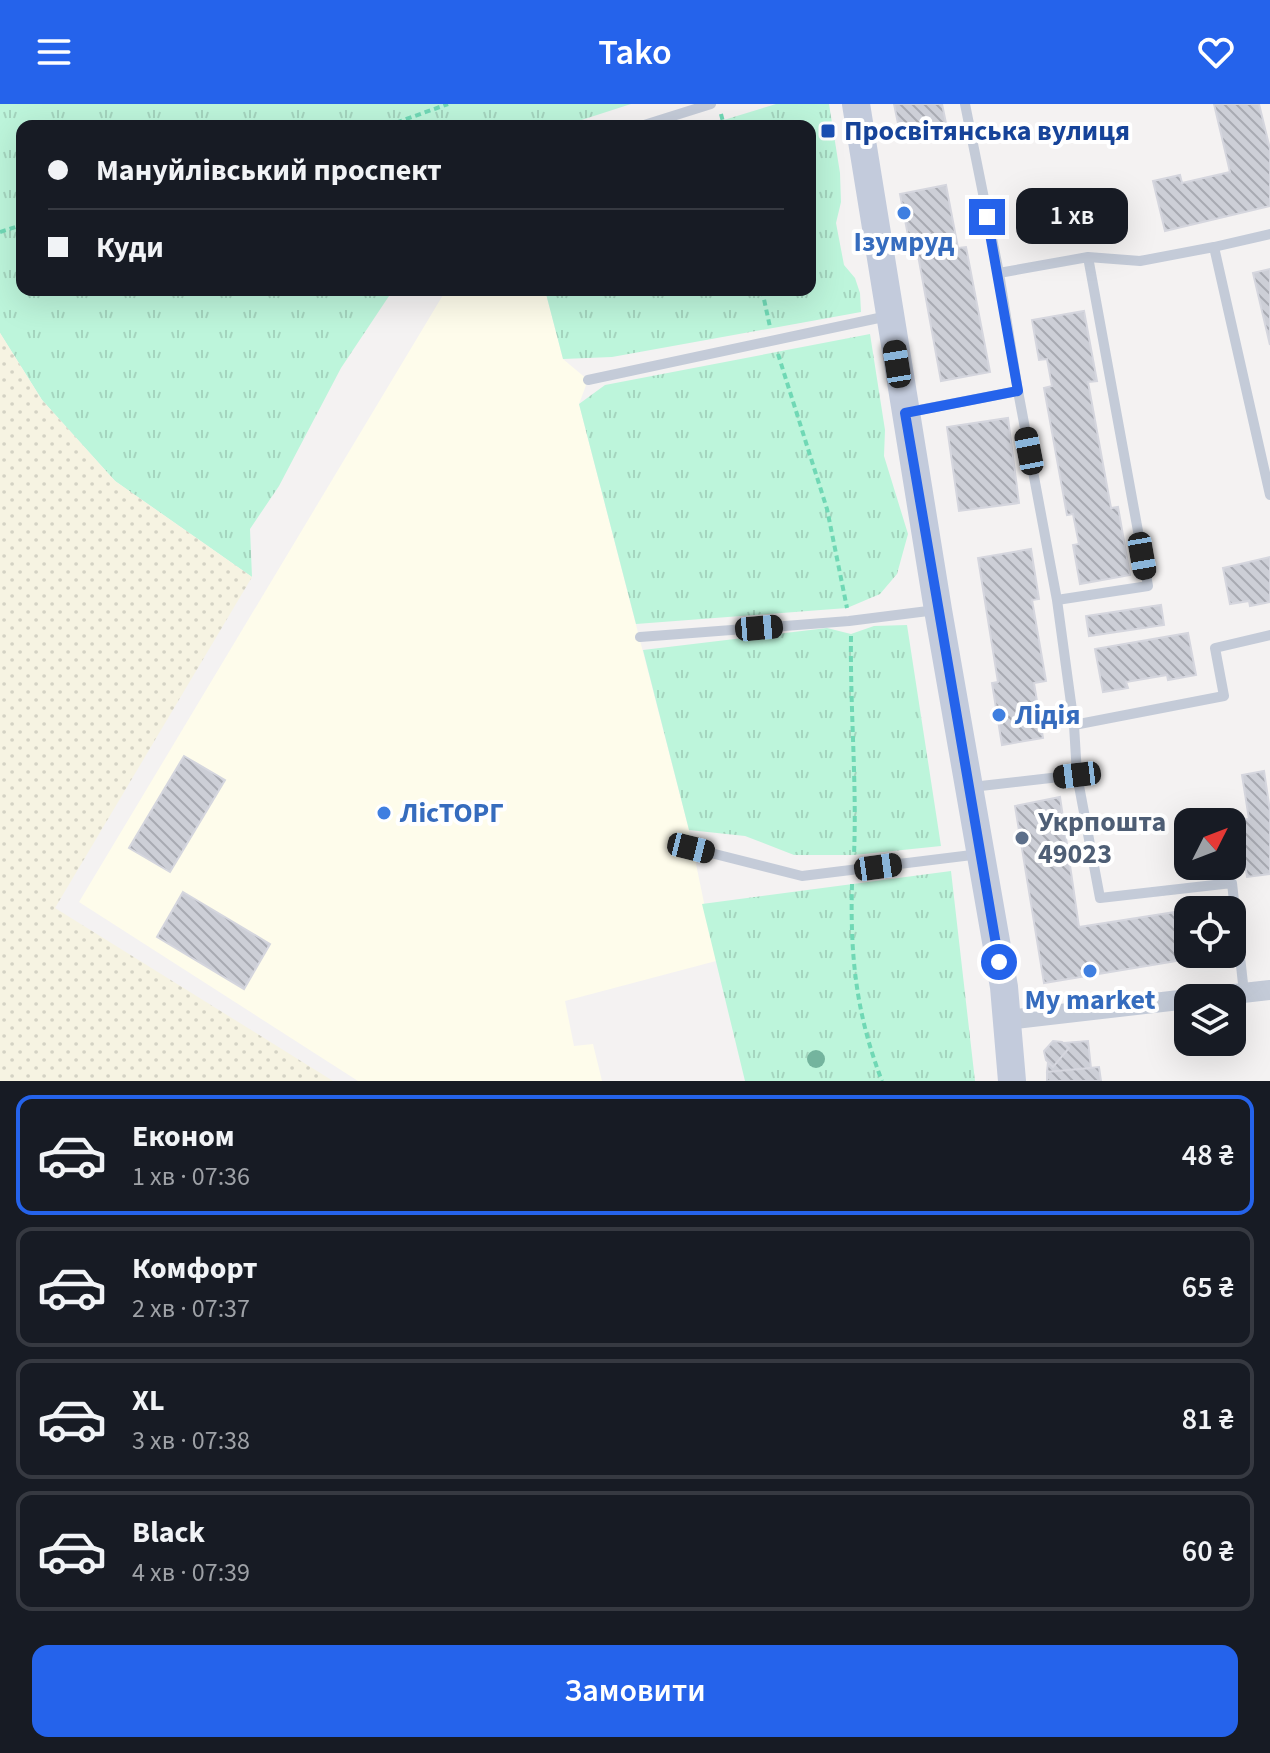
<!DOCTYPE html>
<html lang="uk">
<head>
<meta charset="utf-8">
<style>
	:root { --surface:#171b24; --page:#20242c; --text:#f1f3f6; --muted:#9ea1a6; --line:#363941; --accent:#2563eb }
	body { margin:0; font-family:"Source Sans 3",sans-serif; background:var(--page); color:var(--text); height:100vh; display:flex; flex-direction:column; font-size:30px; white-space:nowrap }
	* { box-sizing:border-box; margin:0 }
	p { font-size:26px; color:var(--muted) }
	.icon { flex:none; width:44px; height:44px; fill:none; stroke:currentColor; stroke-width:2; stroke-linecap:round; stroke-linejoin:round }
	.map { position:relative; height:977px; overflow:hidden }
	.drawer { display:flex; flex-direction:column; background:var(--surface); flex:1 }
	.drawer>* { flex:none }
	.hud { position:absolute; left:16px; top:16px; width:800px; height:176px; border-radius:16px; box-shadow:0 8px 32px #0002; display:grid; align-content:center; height:176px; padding:0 32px; background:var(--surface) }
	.needle { width:52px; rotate:48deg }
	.tools { position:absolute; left:1174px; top:704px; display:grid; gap:16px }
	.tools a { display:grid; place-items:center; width:72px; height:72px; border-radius:16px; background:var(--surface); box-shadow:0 8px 32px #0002; font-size:40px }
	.end { position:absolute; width:36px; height:36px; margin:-18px; border:10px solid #2563eb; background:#fff; box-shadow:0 0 0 4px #fff }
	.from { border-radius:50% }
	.bubble { position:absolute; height:56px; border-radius:16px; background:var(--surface); box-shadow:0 8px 32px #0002; font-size:26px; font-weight:600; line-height:56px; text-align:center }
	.car { position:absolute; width:24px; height:48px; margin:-24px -12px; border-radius:10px; box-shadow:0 0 6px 2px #0007; background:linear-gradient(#222 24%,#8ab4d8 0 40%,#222 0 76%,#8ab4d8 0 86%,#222 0) }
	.hud b { display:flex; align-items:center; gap:28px; height:76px; font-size:30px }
	.hud b+b { border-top:2px solid var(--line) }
	.hud i { width:20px; height:20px; background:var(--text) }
	ul { padding:14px 0 0; list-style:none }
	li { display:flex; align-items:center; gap:24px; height:120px; margin:0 16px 12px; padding:0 16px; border:4px solid var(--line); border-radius:16px }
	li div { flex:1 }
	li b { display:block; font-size:30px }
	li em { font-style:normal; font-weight:600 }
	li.active { border-color:var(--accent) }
	li>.icon { width:72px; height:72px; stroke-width:1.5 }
	.button { display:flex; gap:16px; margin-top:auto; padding:16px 32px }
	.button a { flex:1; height:92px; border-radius:16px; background:var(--accent); color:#fff; font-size:32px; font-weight:600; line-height:92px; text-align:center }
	header { display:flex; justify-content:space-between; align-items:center; height:104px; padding:0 32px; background:var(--accent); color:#fff; font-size:36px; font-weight:600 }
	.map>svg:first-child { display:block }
	.commercial { fill:#fefceb }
	.grass { fill:url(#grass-tufts) }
	.sand { fill:url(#sand-dots) }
	.building { fill:url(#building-back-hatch); stroke:#d5d6de; stroke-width:2 }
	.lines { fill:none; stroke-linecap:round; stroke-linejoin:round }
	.path { stroke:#70d8b5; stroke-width:4; stroke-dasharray:6 4; stroke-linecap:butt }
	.lane { stroke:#c4cbd8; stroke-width:10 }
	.street { stroke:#c4cbd8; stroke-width:20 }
	.secondary { stroke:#c3cbdc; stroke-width:28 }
	.tree { fill:#74b49e }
	.route { stroke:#2563eb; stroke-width:10 }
	.transit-dot { fill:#1a4fb4; stroke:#fff; stroke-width:3 }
	.shop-dot { fill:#3f7fe0; stroke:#fff; stroke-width:3 }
	.service-dot { fill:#5c6f8a; stroke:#fff; stroke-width:3 }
	.labels { text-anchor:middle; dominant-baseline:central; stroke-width:8; stroke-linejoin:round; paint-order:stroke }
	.transit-label { font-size:28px; font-weight:bold; fill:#164399; stroke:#fff; text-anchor:start }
	.shop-label { font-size:28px; font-weight:bold; fill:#366cbe; stroke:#fff }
	.service-label { font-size:28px; font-weight:bold; fill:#4e5e75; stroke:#fff; text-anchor:start }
</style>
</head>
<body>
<header><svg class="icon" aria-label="menu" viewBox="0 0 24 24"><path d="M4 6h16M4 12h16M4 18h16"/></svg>Tako<svg class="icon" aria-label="heart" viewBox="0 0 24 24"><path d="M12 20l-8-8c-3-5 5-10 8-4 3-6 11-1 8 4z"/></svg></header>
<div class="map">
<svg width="1270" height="977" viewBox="0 0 1270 977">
	<defs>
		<pattern id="grass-tufts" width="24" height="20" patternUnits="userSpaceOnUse" patternTransform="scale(2)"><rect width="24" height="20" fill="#bdf5db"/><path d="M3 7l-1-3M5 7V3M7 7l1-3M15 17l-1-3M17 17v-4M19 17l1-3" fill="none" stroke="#a4d4be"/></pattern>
		<pattern id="sand-dots" width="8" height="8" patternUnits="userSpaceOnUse" patternTransform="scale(2)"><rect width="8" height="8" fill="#f6f3e2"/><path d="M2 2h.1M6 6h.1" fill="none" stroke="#d4d2c4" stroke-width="1.8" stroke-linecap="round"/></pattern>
		<pattern id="building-back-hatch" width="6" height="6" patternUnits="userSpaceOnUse" patternTransform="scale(2)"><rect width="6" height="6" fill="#cdcfd7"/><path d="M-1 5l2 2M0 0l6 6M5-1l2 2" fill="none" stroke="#a8aab2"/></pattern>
	</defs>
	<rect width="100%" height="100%" fill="#f4f2f2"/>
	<!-- commercial -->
	<path class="commercial" d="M446 186H545L563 255 588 276 579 300 689 726 716 857 565 897 574 942 593 940 602 977H358L79 798Z"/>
	<!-- grass -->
	<path class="grass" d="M0 0H631L563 22H22V186H393L341 264 279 382 250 425 252 473 115 377 42 296 0 229Z
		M776 0H829L840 69 841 98 836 119 844 161 855 174 860 189 861 208 612 253 563 255 545 186H810V22H704Z
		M870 230 885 326 884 352 908 430 897 470 880 490 847 504 636 520 579 300 605 281Z
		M907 521 941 742 854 751H794L745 732 689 726 643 546 827 524 851 530 874 522Z
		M951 767 975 977H745L702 800Z"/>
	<!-- sand -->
	<path class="sand" d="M0 229 42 296 115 377 252 473 55 804 333 977H0Z"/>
	<!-- building -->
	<path class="building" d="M894 0H942L947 24 901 34Z
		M1214 0H1259L1270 45V102L1165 127 1153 77 1180 71 1182 79 1230 68Z
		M946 81 958 144 966 143 990 268 941 277 918 151 912 152 900 90Z
		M1270 165V241L1253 169Z
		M1084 207 1097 277 1088 278 1111 404 1118 403 1130 471 1080 480 1073 441 1079 440 1073 410 1067 411 1044 284 1052 282 1047 255 1039 256 1032 216Z
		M1008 314 1019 399 959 407 947 323Z
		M1031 445 1039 495 1032 496 1046 577 1034 579 1043 634 1002 641 992 579 998 578 978 454Z
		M1270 453V498L1250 502 1249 497 1230 500 1223 464Z
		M1161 501 1164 521 1089 532 1086 512Z
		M1188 529 1196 571 1168 576 1167 571 1126 578 1128 584 1103 588 1095 545Z
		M184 652 225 676 170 768 129 744Z
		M1264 667 1270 707V770L1247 773 1239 716 1249 715 1242 671Z
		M1060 693 1079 823 1188 806V850H1218L1044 879 1015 702Z
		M183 788 270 840 244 885 157 833Z
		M1053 937 1062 938 1069 944 1053 963 1046 956 1044 947Z
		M1088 937 1091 964 1047 968 1048 958 1053 963 1069 944 1063 939Z
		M1099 963 1101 977H1047V968Z"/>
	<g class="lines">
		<!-- path -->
		<path class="path" d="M721 10 724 22
			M387 22 448 0
			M0 128 22 121
			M762 186 770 223
			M778 250 827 405 847 504
			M851 532C850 606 857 678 854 751
			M852 780C850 851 856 910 882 977"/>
		<!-- lane -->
		<path class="lane" d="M965 0 999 169
			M641 22 711 0
			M1214 143 1270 130
			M1088 153 1140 157 1214 143 1270 391
			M588 276 888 212
			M909 308 1018 287 1057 496 1148 482 1088 153 999 169 1018 287
			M1057 496 1074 621 1077 671 1100 794 1232 779 1244 889
			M640 533 849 517 936 506
			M1074 621 1224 592 1215 544 1270 531
			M972 683 1077 671
			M691 744 802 772 980 750"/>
		<!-- street -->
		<path class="street" d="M1199 894 1270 886
			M1007 916 1188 895"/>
		<!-- secondary -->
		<path class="secondary" d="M856 0 938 506 1004 883 1012 977"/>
	</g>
	<!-- trees -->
	<circle class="tree" cx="816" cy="955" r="9"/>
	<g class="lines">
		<!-- route -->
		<path class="route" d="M987 113 1018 287 905 309 999 858"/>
	</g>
	<!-- markers -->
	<rect class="transit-dot" x="820" y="19" width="16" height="16" rx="4"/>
	<g class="shop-dot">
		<circle cx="904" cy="109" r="8"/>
		<circle cx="999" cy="611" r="8"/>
		<circle cx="384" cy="709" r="8"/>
		<circle cx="1090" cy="867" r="8"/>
	</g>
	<circle class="service-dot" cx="1022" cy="734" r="8"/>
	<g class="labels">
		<!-- transit labels -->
		<g class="transit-label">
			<text x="844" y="27">Просвітянська вулиця</text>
		</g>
		<!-- shop labels -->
		<g class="shop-label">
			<text x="904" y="138">Ізумруд</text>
			<text x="1015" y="611" text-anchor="start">Лідія</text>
			<text x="400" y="709" text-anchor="start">ЛісТОРГ</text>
			<text x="1090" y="896">My market</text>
		</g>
		<!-- service labels -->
		<g class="service-label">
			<text x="1038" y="718">Укрпошта<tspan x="1038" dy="32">49023</tspan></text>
		</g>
	</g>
</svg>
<div class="tools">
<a><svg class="needle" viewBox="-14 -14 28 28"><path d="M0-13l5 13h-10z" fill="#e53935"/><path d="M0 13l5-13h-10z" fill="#9ea1a6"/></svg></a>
<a><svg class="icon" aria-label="locate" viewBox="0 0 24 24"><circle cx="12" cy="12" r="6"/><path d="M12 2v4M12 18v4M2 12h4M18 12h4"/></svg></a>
<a><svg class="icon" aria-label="layers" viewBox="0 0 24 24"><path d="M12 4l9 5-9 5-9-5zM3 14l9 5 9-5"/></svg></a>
</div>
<i class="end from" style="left:999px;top:858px"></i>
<i class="end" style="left:987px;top:113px"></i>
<div class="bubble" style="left:1016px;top:84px;width:112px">1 хв</div>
<i class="car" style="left:897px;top:260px;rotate:351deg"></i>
<i class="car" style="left:1029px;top:347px;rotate:349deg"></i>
<i class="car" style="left:1142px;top:452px;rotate:170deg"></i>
<i class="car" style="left:759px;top:524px;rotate:85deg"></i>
<i class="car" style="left:1077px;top:671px;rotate:263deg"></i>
<i class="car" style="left:691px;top:744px;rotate:104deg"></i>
<i class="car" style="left:878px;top:763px;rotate:82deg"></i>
<div class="hud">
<b><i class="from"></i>Мануйлівський проспект</b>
<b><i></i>Куди</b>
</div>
</div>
<section class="drawer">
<ul>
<li class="active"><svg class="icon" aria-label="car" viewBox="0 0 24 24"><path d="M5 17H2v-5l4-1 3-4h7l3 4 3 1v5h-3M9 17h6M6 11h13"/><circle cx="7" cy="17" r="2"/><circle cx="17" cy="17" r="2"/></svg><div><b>Економ</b><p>1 хв · 07:36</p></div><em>48 ₴</em></li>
<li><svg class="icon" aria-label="car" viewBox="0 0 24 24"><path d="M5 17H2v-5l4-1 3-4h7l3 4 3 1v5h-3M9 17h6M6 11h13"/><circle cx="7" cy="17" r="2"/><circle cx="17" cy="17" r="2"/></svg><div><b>Комфорт</b><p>2 хв · 07:37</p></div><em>65 ₴</em></li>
<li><svg class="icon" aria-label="car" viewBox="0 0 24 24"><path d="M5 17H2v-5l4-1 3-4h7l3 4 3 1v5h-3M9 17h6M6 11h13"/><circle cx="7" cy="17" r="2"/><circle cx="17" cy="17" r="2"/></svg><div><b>XL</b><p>3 хв · 07:38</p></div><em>81 ₴</em></li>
<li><svg class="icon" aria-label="car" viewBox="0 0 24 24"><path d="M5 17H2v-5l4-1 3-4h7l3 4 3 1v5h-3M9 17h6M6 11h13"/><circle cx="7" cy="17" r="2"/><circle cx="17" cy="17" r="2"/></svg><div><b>Black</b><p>4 хв · 07:39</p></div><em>60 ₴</em></li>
</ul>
<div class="button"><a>Замовити</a></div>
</section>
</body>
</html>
